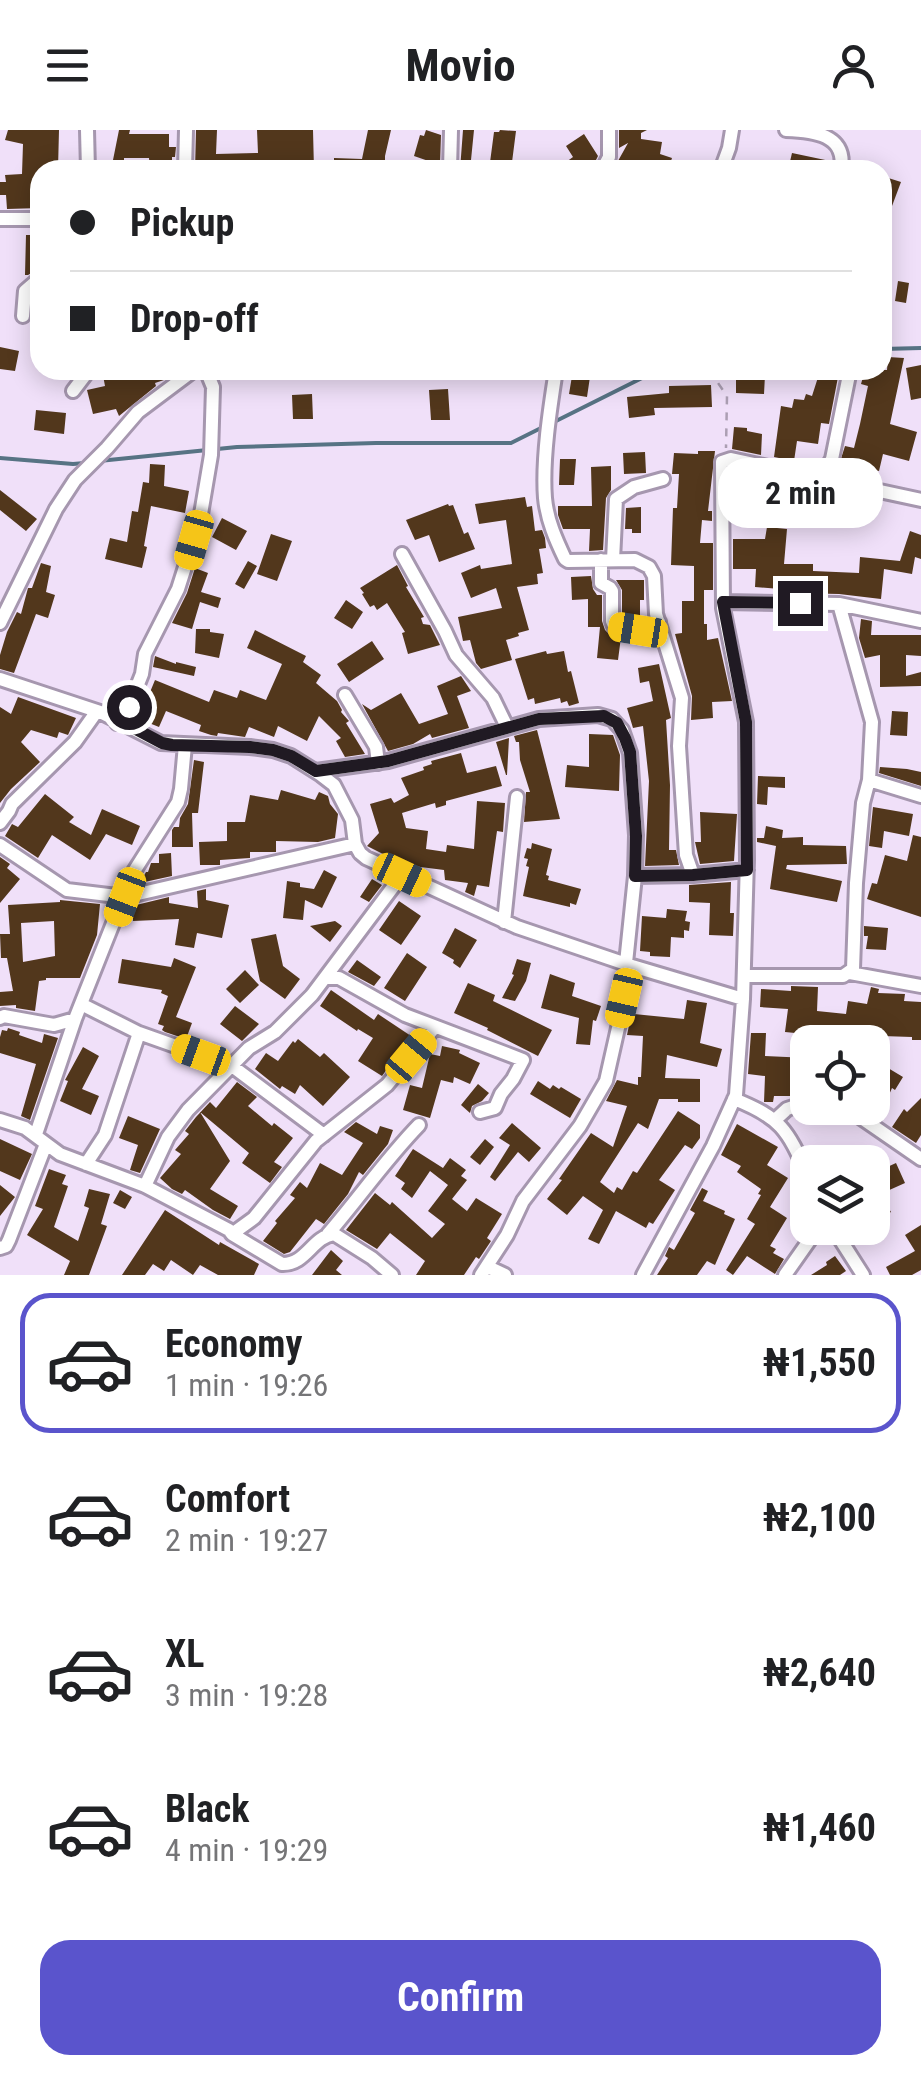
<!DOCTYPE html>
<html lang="en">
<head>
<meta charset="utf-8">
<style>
	:root { --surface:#fff; --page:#f6f6f6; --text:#202124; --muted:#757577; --line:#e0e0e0; --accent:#5a54cc }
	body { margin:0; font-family:"Roboto Condensed",sans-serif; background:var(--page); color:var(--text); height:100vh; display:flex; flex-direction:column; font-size:38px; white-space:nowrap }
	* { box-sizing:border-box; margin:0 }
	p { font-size:32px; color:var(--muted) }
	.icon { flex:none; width:55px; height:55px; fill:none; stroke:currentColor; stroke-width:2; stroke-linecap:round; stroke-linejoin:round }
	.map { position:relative; height:1145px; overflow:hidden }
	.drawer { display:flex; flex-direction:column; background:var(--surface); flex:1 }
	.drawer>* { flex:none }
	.top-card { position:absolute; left:30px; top:30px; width:862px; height:220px; border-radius:30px; box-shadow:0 5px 25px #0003; display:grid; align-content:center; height:220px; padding:0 40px; background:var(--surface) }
	.tools { position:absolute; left:790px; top:895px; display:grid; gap:20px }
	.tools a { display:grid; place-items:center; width:100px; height:100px; border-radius:20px; background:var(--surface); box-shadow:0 5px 25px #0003; font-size:50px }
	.end { position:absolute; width:45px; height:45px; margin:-22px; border:12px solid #201a23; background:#fff; box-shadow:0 0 0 5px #fff }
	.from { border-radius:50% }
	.bubble { position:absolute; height:70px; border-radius:30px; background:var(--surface); box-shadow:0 5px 25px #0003; font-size:32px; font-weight:700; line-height:70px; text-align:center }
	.car { position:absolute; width:30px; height:60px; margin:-30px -15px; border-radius:12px; box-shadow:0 0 8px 2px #0007; background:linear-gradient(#f5c518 24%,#345 0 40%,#f5c518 0 76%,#345 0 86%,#f5c518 0) }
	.top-card b { display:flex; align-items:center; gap:35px; height:95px; font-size:38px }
	.top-card b+b { border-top:2px solid var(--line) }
	.top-card i { width:25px; height:25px; background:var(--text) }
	ul { padding:18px 0 0; list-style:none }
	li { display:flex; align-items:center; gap:30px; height:140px; margin:0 20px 15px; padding:0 20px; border:5px solid transparent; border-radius:30px }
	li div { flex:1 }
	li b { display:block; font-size:38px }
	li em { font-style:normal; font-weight:700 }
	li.selected { border-color:var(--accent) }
	li>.icon { width:90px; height:90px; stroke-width:1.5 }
	.button { display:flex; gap:20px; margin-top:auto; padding:20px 40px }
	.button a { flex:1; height:115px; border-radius:30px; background:var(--accent); color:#fff; font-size:40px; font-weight:700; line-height:115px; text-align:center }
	header { display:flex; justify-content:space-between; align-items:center; height:130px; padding:0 40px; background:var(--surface); font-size:45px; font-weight:700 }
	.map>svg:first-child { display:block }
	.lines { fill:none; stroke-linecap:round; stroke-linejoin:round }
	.stream { stroke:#577384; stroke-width:4 }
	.building { fill:#52371c; fill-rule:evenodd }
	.street-casing { stroke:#a697af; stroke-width:18 }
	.path { stroke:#ac9fb3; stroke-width:2.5; stroke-dasharray:8 8; stroke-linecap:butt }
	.street { stroke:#fff; stroke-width:12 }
	.route { stroke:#201a23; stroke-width:12 }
</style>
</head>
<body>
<header><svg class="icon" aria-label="menu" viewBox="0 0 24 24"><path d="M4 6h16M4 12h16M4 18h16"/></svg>Movio<svg class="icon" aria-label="person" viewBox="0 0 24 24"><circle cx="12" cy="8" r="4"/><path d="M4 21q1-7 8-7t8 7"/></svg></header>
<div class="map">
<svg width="921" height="1145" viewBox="0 0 921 1145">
	<rect width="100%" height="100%" fill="#f0e0f9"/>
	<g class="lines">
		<!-- stream -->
		<path class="stream" d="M882 219 921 218
			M554 292 658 240
			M0 328 73 334 85 333
			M99 331 237 317 376 313H511L545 296"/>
	</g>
	<!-- building -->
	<path class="building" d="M8 0H59L58 39 40 38V78L7 79 6 65H0V52H6L5 45 22 44 23 14 5 10Z
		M119 0H130L129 4H169V17H176L175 27H172V40H150L149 28H124V32L113 30Z
		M196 0H217L216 24 258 23 257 0H313L314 40 249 38V40H195Z
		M368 0H391L385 26V40H334V28L362 29Z
		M426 0 441 5 440 35 414 26 420 5 424 6Z
		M463 0H474L470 40H460Z
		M500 0 516 1 511 40H489L494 2H499Z
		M619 0H647L641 3V9L662 12 660 24 672 28 671 31 694 37 693 40H660V37L618 31 628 13 619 18Z
		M584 4 598 26 593 36 586 40H555L573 27 566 16Z
		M792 23 830 31 828 40H788Z
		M882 46 901 52 892 76 882 72Z
		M26 105H40V138L28 145H25Z
		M898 151 909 153 906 173 895 171Z
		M0 217 19 221 15 241 0 239Z
		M888 227 904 228 890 294 917 302 909 331 883 324 879 341 862 338 861 342 838 338 845 316 854 318 860 294 868 256 861 254 865 240H887Z
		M921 235V268L911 270 906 238Z
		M102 240H177L164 250 155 253 156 256 119 286 116 279 93 284 87 260 105 256Z
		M573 240H591L587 267 569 264Z
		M820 241 838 247 829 294 821 293 818 314 797 311 794 331 774 327 781 276 792 278 794 269 804 270 806 264 812 266Z
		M736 244 765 245 764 264 736 263Z
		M711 255 712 277 654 278 655 285 629 288 627 267 669 263V256Z
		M448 259 450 290H431L429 260Z
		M312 264 313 289H293L292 265Z
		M36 280 66 283 64 304 34 300Z
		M734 297 747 298V301L762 304 761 325 732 319Z
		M698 321H715L708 381H712V391L702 390 700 413H713V460H704V494H707V510L718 508 732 571 712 572 713 588 691 590 692 566 675 504 682 503V471H694V436L671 435 673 378H677L679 344H672L674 323 698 324Z
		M645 322 646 343 624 344 623 323Z
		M560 329H576L574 355H559Z
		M150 334 165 335 164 356 189 361 185 383 151 376 144 416 147 417 142 438 105 429 110 408 127 412 132 381 138 382 143 352 149 353Z
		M611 336V360L606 368 603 420 589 421 590 399H563L558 385V376H592L591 337Z
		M739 342 754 344V360H739Z
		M0 360 37 389 26 401 0 380Z
		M802 361 823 362 822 383H802V377L769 374V365L802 367Z
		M525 367 527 377 532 376 535 401 542 400 545 408 546 418 539 419 543 443 537 444 538 454 517 457 529 500 518 503 519 506 506 510 512 530 481 539 476 533 470 510 463 511 458 487 502 478 496 458 471 468 461 443 480 435 481 439 512 434 506 390 479 394 475 374Z
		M448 374 449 376 453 375 464 404 468 402 475 419 439 432 429 405 415 410 406 390Z
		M641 377V403H632V399H625L626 378Z
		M222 388 247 401 236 420 212 407Z
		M767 397 787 399 784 434H813V441L859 443 860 427 900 431 910 401 921 405V429L915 427 912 444 884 439 881 469 839 464 792 463V460L755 457 756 439H733V409H765Z
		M271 404 292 411 277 451 257 444Z
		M248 431 257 436 244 459 235 454Z
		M41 433 51 436 46 462 55 465 48 488 36 484 14 543 0 539V525L7 502 17 482 21 484 28 458H32Z
		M397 435 408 456 406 457 424 487 421 488 423 494 430 495 440 515 408 524 402 503 405 502 387 473 377 480 374 475 370 477 362 464 364 463 360 458Z
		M195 438 208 443 201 462 221 468 218 478 200 472 192 499 172 493 187 463Z
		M591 446 593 459 597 465H602V491L605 500 609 504 621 507 618 530 597 528 600 497H588V469L572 470 571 447Z
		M616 450H644V470H640V489L622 487V460Z
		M346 470 363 482 352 499 334 488Z
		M861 489 872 491 871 505H921V526L906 525V546L921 542V556L880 557V525L865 528 859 508Z
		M196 499H210V502L224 504 219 528 195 523Z
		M255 500 306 526 303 532 321 545 316 553 337 571 342 580 341 582 349 591 346 593 365 624 345 627 336 611 341 608 319 586 307 611 278 596 274 607 249 597 245 607 218 603 217 606 211 605 199 601 201 595 166 581 159 597 139 589 155 550 209 572 214 560 237 568 240 560 266 570 282 534 247 518Z
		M372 511 384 529 349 552 337 534Z
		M546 521 547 524 564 521 568 542 571 541 579 573 569 576 567 571 561 573 560 568 535 574 534 568 528 570 515 529Z
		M155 526 176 534V532L196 537 194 546 153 537Z
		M659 534 671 588 666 590 670 655 669 720H676L679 735 645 736 649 651 643 596 633 598 627 578 653 571 649 551 640 553 638 538Z
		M461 546 471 561 457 566 469 598 432 608 430 604 413 614 388 621 362 574 371 580 401 563 419 594 448 584 437 556Z
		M18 567 76 588 68 605 59 602 57 608 31 600 21 612 40 632 11 659 0 673V577L11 584Z
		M892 581 908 582 907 606 890 605Z
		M537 600 560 689 524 692 526 662H530L520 630 519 612H516L514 606Z
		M589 604 613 605 620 625 619 661 565 657 567 635 589 637Z
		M509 608 507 645H506L496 612Z
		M461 623 467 643 496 636 502 656 446 671V675L436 678 435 673 402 683 406 698 428 701 426 719 446 722 447 715 474 719 477 671 505 673 503 702 497 701 489 757 477 755 474 766 465 762 468 753 445 750 444 740 405 735 367 716 379 703 370 674 391 668 394 673 409 665 401 648 424 640 423 637 432 634 431 631Z
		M194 630 204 632 198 683H192L193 717H172V700L174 697H179L180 688 188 674Z
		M880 637 907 639 921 642V656L879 643Z
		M758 646 785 647V658L768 657 767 675 757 674Z
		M281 660 315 670 319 662 328 666 330 674 338 684 335 708 318 712 276 711V722H250V728L220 730V735H200L199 712 227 711V692H245L250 665 278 670Z
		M45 664 74 687 69 692 91 705 102 679 140 696 132 715 106 704 90 730 52 705 38 728 5 706 12 694 18 697Z
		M873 677 913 684 909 706 884 701 882 718 869 716Z
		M700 682 737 684 734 731 700 734 695 712H701Z
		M766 696 783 700 782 708 803 707V715L846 716 847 734 787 735 786 739 842 751 837 772 770 759 776 716 757 712V708H764Z
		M913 705 921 707V787L867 769 872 753 877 754 885 725 907 731Z
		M532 713 552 719 546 745 549 746 548 750 581 759 576 775 570 773V777L523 766 529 737 526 736 528 729 524 728 527 718 531 719Z
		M171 723 172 746 140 753 146 742H148L151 733H159V724Z
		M0 727 10 734 7 738 20 749 0 773Z
		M324 740 337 747 322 778 305 770 303 790 283 788 287 751 300 753V757L314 759Z
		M372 749 382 755 369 772 360 767Z
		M731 752 730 783H734L733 806 709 805 710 773 689 772V755Z
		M206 759V770L229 775 222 808 197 803 194 818 175 815 179 789 133 791 132 776 169 767V773L198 778 197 761Z
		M60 770 100 774 97 805 80 848H46V850L39 851 35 881 16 878V875L0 876V862L13 861 7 828H1L0 804H10L8 775 60 772ZM54 791 55 826 23 832 21 793Z
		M399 771 421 786 401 815 379 800Z
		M667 779 687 781 685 791 690 792 689 801 684 800V808L671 807 670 827 650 826V822L640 821 642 786 666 788Z
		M335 791 342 796 330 812 310 796Z
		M864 796 888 798 886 820 866 819 868 806H864Z
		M455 798 477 810 460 838 453 833 454 830 442 823Z
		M276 804 283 836 300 849 285 869 260 851 251 809Z
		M407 823 427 837 405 871 384 858Z
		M174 828 196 837 176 887 192 893 186 909 165 902 162 900 164 896 158 894 168 866 161 863 162 860 118 853 122 829 171 837Z
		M517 829 531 833 526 851 515 871 502 868 514 845 512 844Z
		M357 830 381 847 374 856 348 842Z
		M245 840 259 855 240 873 226 859Z
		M550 844 575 853 572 866 601 876 596 891 593 890 590 915 576 914 579 888 541 878Z
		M468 853 495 865 493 871 552 900 538 926 487 900 488 898 454 883Z
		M791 856 818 857 817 881 846 884 848 871 867 874 871 857 879 859 878 863 905 864 904 871 921 872V910H912V907L882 906V899L862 895 860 907 836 903V907L785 902 788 879 760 877 761 859 791 861Z
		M331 860 374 890 378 884 411 906 382 946 358 931 373 908 358 899 357 901 320 876Z
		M687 870 707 873 700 913 722 919 717 937 667 925 665 948 700 949V972H678V969H659L648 999 638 993 600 1052 614 1063 617 1057 622 1060 633 1041 637 1043 678 981 700 995V1008L692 1019 685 1015 659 1050 675 1060 653 1094 649 1092 646 1098 616 1081 599 1114 588 1109 603 1080 583 1066 567 1085 547 1069 562 1050 559 1049 591 1003 613 1017 627 976 606 971 617 950 638 955V947H641L643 906 627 905 631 886H634V884L684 889Z
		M235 876 259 894 242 911 220 894Z
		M8 898 20 902 19 905 42 913 44 904 58 908 30 990 21 986 36 934 0 923V907L2 900 7 901Z
		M751 903H766L765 926 808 928 807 962 793 966H774L773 972H764L765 946 748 944Z
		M298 909 320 927 324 923 350 947 323 976 300 955 295 964 282 956 280 959 255 939 266 923 278 931 293 911 295 913Z
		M442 916 460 920 459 923 480 933 470 954 454 947 453 953 441 950 430 988 403 980 410 955 422 958 430 924 440 926Z
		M83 917 99 926 82 959 99 966 91 985 60 971 68 951 65 950Z
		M883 935 903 947 895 960 892 958 879 988 864 978H872V937L880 941Z
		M538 951 550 959 553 955 559 959 561 957 581 969 570 988 530 964Z
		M237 952 257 967 248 976 272 996 274 993 293 1008 274 1032 282 1037 270 1053 242 1033 249 1023 200 982 230 1031 210 1059 238 1076 230 1089 213 1080 185 1060 182 1064 172 1059 160 1048 181 1024 175 1020 189 1004 185 1001 196 987 210 972 216 978Z
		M478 954 489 963 482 971 472 976 470 983 461 975Z
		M921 968V1005L916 1013 892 997 904 979 907 982Z
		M128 986 160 999 140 1043 130 1040 138 1015 119 1008Z
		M356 992 377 1004 380 996 393 1000 388 1014 363 1045 359 1042 348 1064 324 1094 316 1089 290 1122 284 1124 263 1111 277 1093 275 1091 295 1068 290 1065 300 1052 307 1058 320 1033 342 1045 363 1013 344 1002Z
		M512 993 541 1018 529 1032 518 1022 495 1051 490 1047 510 1015 499 1008Z
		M737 994 778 1017 767 1035 788 1048 770 1077 787 1088 770 1116 776 1119 773 1123 784 1129 775 1144 747 1126 733 1145 726 1140 755 1094 747 1089 761 1065 758 1064 761 1059 737 1042 741 1036 721 1025Z
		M0 1009 32 1024 20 1050 0 1041Z
		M485 1009 494 1017 480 1035 470 1027Z
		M852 1015 861 1032H819Z
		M413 1019 443 1038 450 1028 466 1040 461 1046 467 1050 452 1069 467 1081 476 1068 502 1084 487 1108 491 1111 479 1129 476 1127 464 1145H416L425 1131 390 1103 377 1119 346 1100 375 1063 390 1075 392 1072 432 1108 445 1094 428 1081 448 1055 430 1041 412 1068 401 1059 405 1053 395 1046Z
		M896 1033 905 1053 876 1066 872 1059V1044Z
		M49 1039 66 1045 62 1054 68 1056 54 1097 78 1111 89 1078 84 1076 89 1059 110 1064 101 1094 107 1096 89 1145H64L70 1131 27 1105 43 1079 35 1076Z
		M0 1055 15 1067 0 1086Z
		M702 1058 708 1061 703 1071 725 1081 724 1084 735 1089 715 1135 707 1131 697 1145H657L668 1128 665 1126 669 1117 674 1120 695 1083 690 1080Z
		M120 1060 132 1067 125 1079 113 1073Z
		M881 1066 891 1082 872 1092V1071Z
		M165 1080 219 1115 220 1112 259 1134 254 1145H218L200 1135 193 1145 171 1130 164 1141 153 1134 145 1145H122Z
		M921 1095V1140L912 1145H890L886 1137 915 1121 905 1105Z
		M331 1120 343 1131 336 1140 342 1145H312Z
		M835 1126 846 1141 840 1145H811L827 1135 826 1132Z"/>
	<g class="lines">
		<defs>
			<path id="street" d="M87 0 88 40
				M786 0C813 1 847 4 841 40
				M185 40 186 0
				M450 40 451 0
				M602 40 609 27V0
				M721 40 729 18 732 0
				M0 89H40
				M23 186 25 161 40 148
				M556 240C550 278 542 330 545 368 547 390 556 410 565 429L568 431 635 430 649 437 654 446 656 484 682 568 679 616 686 725 693 745
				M73 261 89 240
				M821 348 832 329 850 240
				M402 424 445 501 456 525 493 568 507 597
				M601 430V453L610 458 612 461V491L614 496 638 500 659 492
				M613 430 616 369 634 357 663 349
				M723 472 839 474 921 491
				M0 493 56 379 75 350 107 318 138 282 194 240
				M0 549 100 582 161 613 250 617 273 620 291 626 321 645 334 655 352 690 355 714 360 723 366 728 517 797 632 836 743 869
				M345 565 376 617 378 633
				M117 593 127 582 142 544 145 524 178 459 200 390 211 325 213 257 206 240
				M316 641 388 631 539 589 598 585 612 589 622 600 630 623 636 705 635 746 626 833
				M869 650 921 666
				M0 693 9 681 12 674 75 612 97 581
				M0 715 67 760 125 767 355 714
				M635 746 693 745 747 740
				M504 792 517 667
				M850 843 921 856
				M744 846H843L853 839 856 753 863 673 869 650 872 592 839 474
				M327 848H339L405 885 523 930 513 949 501 964 495 978 480 982
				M81 874 139 903 105 1005 86 1034
				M0 888 4 886 54 895 75 889
				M139 903 232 936 324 1005
				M734 969C782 988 787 1000 808 1045
				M847 978 921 1029
				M0 990 25 998 60 1024 145 1056 229 1100 232 1104 282 1134C306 1135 312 1107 334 1104L372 1128 392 1145
				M775 990 787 979 808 972
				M36 1004 75 889 133 743 178 672 181 659 185 615
				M145 1056 168 1007 188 980 249 918 275 902 312 865 402 745
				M833 1098 863 1145
				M232 1104 254 1088 316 1011 387 955 435 897
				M328 1104C359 1068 386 1029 419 995
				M0 1118 6 1116 9 1110 46 1014
				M488 1137 505 1145
				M481 1145 507 1105 523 1071 580 996 606 951 632 836
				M643 1145 713 1016 736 965 743 869 747 730 746 592 723 478 722 332 731 329 921 370
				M785 1145 818 1098"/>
		</defs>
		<!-- street casing -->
		<use href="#street" class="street-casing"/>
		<!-- path -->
		<path class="path" d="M709 240 727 266 726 318"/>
		<!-- street -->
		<use href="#street" class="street"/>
	</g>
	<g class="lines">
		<!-- route -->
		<path class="route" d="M129 577 127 582 118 592 132 597 162 613 172 615 250 617 273 620 291 626 316 641 388 631 539 589 604 586 617 593 625 608 630 622 636 706 635 746 693 745 747 740 746 592 723 472 800 473"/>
	</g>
</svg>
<div class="tools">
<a><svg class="icon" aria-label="locate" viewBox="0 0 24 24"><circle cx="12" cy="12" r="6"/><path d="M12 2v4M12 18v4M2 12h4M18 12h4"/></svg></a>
<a><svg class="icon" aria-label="layers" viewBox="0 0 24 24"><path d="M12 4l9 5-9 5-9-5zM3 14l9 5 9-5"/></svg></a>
</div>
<i class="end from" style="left:129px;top:577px"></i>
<i class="end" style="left:800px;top:473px"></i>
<div class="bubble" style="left:718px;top:328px;width:165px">2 min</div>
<i class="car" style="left:194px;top:410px;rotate:196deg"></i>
<i class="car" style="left:638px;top:500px;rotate:279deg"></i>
<i class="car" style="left:402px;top:745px;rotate:115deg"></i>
<i class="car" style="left:125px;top:767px;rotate:201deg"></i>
<i class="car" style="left:624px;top:868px;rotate:193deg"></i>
<i class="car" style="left:201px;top:925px;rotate:290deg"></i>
<i class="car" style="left:411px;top:926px;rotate:40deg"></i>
<div class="top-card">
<b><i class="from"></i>Pickup</b>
<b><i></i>Drop-off</b>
</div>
</div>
<section class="drawer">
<ul>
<li class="selected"><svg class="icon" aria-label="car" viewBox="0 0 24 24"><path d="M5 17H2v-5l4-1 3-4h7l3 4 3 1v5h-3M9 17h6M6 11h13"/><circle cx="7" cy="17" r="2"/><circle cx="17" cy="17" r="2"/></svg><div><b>Economy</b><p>1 min · 19:26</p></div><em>₦1,550</em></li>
<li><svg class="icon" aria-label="car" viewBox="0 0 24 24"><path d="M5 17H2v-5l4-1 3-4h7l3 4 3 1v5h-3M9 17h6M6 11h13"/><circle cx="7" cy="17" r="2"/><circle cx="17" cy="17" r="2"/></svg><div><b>Comfort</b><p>2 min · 19:27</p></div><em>₦2,100</em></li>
<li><svg class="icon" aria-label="car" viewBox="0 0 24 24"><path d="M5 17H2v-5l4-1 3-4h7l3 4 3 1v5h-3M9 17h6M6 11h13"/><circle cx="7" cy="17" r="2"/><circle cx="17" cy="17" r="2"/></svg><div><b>XL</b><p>3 min · 19:28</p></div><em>₦2,640</em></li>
<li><svg class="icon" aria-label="car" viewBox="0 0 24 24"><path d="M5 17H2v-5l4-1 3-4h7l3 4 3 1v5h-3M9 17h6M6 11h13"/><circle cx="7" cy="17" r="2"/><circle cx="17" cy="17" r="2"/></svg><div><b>Black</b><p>4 min · 19:29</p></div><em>₦1,460</em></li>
</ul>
<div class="button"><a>Confirm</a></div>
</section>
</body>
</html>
